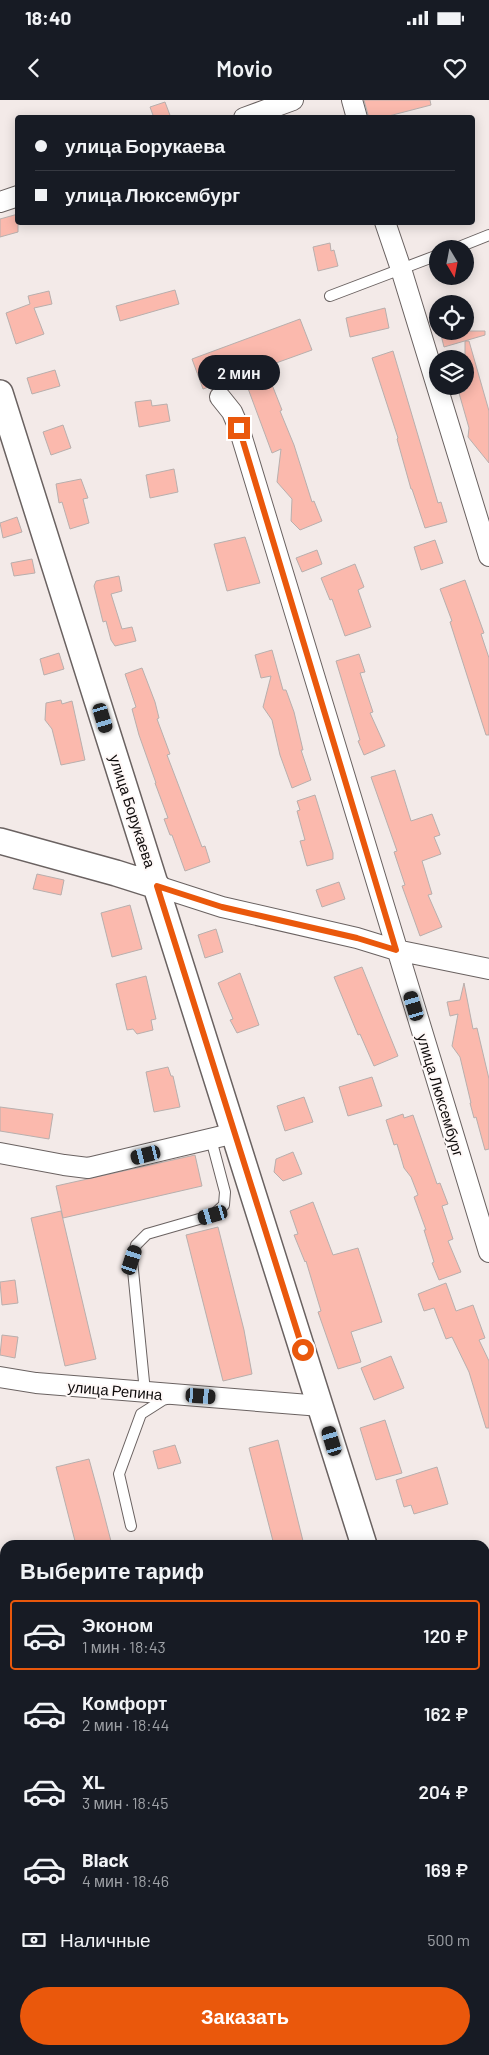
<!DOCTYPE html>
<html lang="ru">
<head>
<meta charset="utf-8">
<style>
	:root { --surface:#171b24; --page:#20242c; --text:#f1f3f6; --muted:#9ea1a6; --line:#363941; --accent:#ea580c }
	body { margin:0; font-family:Barlow,sans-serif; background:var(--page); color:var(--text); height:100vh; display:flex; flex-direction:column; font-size:19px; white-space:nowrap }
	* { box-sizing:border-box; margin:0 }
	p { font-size:16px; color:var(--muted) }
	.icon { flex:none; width:28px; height:28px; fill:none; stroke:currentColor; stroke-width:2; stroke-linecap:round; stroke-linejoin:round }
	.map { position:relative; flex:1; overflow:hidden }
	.side { position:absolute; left:0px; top:1440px; width:490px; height:515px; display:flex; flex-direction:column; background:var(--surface); border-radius:15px 15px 0 0; box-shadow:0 2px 12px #0003 }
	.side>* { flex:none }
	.guide { position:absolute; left:15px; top:15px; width:460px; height:110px; border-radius:5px; box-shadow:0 2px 12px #0003; display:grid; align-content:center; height:110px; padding:0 20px; background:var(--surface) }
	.needle { width:32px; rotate:170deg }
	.tools { position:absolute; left:429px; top:140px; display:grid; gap:10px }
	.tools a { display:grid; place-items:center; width:45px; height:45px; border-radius:50%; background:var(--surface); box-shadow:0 2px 12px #0003; font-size:25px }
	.end { position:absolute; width:22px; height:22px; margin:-11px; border:6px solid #ea580c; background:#fff; box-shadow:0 0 0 2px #fff }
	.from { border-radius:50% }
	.bubble { position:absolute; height:35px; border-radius:18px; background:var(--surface); box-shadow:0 2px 12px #0003; font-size:16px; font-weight:600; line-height:35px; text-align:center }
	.car { position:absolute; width:15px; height:30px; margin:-15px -8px; border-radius:6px; box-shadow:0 0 4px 1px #0007; background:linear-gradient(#222 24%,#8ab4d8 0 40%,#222 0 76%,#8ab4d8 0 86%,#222 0) }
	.guide b { display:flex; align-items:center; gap:18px; height:48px; font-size:19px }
	.guide b+b { border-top:1px solid var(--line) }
	.guide i { width:12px; height:12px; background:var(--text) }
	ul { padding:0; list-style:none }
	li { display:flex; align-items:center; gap:15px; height:70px; margin:0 10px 8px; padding:0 10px; border:2px solid transparent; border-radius:5px }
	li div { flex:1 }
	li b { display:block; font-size:19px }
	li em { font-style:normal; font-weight:600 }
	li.active { border-color:var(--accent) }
	li>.icon { width:45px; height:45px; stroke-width:1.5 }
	h2 { padding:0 20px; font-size:22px; line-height:60px }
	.pay { display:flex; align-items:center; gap:12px; height:55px; padding:0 20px; font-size:19px }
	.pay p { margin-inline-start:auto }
	.action { display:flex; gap:10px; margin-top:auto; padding:10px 20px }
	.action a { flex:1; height:58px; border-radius:30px; background:var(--accent); color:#fff; font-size:20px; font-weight:600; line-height:58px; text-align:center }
	.status { display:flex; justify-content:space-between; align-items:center; height:35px; padding:0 25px; background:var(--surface); direction:ltr }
	.status svg { height:14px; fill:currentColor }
	header { display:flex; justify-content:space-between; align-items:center; height:65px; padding:0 20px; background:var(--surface); font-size:22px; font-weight:600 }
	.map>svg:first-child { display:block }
	.built { fill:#eedcd8 }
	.building { fill:#fbb9ad; stroke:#b8afad }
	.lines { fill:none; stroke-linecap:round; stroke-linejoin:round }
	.service-casing { stroke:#6a6261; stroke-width:12 }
	.minor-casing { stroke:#6a6261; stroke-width:22 }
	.tertiary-casing { stroke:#6a6261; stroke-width:28 }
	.secondary-casing { stroke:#6a6261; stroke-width:30 }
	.service { stroke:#fff; stroke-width:10 }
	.minor { stroke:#fff; stroke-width:20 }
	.tertiary { stroke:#fff; stroke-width:25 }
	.secondary { stroke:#fff; stroke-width:28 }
	.route { stroke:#ea580c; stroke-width:6 }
	.labels { text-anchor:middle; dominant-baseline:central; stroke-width:4; stroke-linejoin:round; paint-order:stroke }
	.street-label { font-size:15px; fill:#0e0b0b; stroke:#fef8f7 }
</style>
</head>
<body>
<div class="status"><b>18:40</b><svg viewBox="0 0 49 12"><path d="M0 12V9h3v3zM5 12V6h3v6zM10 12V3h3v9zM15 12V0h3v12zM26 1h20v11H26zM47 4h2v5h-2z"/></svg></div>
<header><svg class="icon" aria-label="back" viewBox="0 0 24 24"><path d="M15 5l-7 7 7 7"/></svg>Movio<svg class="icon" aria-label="heart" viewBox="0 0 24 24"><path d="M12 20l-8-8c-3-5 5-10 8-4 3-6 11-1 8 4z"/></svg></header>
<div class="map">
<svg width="489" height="1955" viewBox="0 0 489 1955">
	<rect width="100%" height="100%" fill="#f3eae8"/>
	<!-- built -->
	<path class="built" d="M0 1457H5V1582L0 1589Z
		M0 1603 5 1605V1859L0 1856Z
		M56 1950H182L178 1955H52Z"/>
	<!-- building -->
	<path class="building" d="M364 0H430L431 5 381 18H369Z
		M165 2 171 18H154L150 7Z
		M18 114V132L0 137V119Z
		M330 143 331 151 334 150 338 166 318 171 313 147Z
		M175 190 179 204 120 221 116 206Z
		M49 191 52 204 34 208 44 234 16 244 6 213 30 204 28 196Z
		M385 208 389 228 350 237 346 218Z
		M300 219 312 250 265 267 282 310 280 311 294 345 312 402 314 401 322 421 300 430 291 421 292 399 277 382 281 349 272 353 243 275 203 289 192 259Z
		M451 231H485V235L444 247 441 235Z
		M465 241H469L489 311V363L468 337 469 328 459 293 465 291Z
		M393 251 438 403 441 402 447 422 425 428 412 389H411L397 339 398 338 372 258Z
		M55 270 60 286 32 294 27 278Z
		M151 300 152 306 167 304 170 321 139 327 135 302Z
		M63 325 71 348 51 355 43 332Z
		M174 369 178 392 150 398 146 375Z
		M81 379 88 398 83 399 89 423 70 429 62 402 59 403 56 384Z
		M17 417 22 432 3 438 0 423Z
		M245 437 260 483 227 491 214 444Z
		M435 440 443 463 421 470 414 447Z
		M317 450 322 464 302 472 296 458Z
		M32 459 35 473 14 476 11 463Z
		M355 464 364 487 358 490 371 527 345 536 332 499 330 500 321 478Z
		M119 476 122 491 111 494 122 529 132 527 136 541 115 546 111 540 106 521 103 522 94 486 96 481Z
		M465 480 484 533 481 534 489 558V635H486L450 522 452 521 440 489Z
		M272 550 283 590H286L294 612 303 650H301L311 680 292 688 280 655 272 620 263 607 271 576 261 578 255 555Z
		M59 553 64 569 44 575 40 559Z
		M359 554 365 572 360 573 373 612 370 613 385 646 364 655 358 641 360 640 336 561Z
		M142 568 155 602 159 618 157 619 170 654 167 655 202 747 205 746 210 762 185 771 172 735H170L164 719 168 718 155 683H156L139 635 132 609 136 607 125 574Z
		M61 600 62 604 72 601 85 660 61 665 52 629 45 620 46 603Z
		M395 670 411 721 432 714 440 735 434 737 441 754 422 761 432 794 428 795 442 827 420 836 402 786 405 785 394 752 397 751 371 677Z
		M315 695 333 753V759L307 766 300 741 305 740 297 711 300 710 297 701Z
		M37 774 64 780 61 795 33 789Z
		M339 782 345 799 322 807 316 790Z
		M130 805 142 849 112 857 101 813Z
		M216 829 223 852 205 858 198 835Z
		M362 867 398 956 374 966 360 934 358 935 334 877Z
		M240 873 259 925 237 933 230 920 233 919 218 883Z
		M146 876 156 919 151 920 153 930 137 934 133 929 127 930 116 884Z
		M464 883 473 929 477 928 489 979V1049L485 1050 476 1017 474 1018 470 1003H471L460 957 452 946 458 914 450 916 447 902 460 900Z
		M168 967 171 976H173L180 1007 154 1012 146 972Z
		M372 977 382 1006 348 1016 339 987Z
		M304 997 313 1022 285 1031 277 1006Z
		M0 1007 53 1014 49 1039 0 1031Z
		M403 1014 404 1018 413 1015 437 1084 440 1083 448 1104 442 1106 453 1139 448 1141 461 1172 439 1180 432 1163 434 1162 424 1130H426L414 1097 418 1095 411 1077 404 1068 397 1044 394 1045 386 1020Z
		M293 1052 302 1074 283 1081 274 1072 276 1059Z
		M195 1055 202 1086 63 1118 56 1086Z
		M313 1102 333 1155 358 1148 382 1222 351 1232 361 1262 338 1269 318 1212 321 1211 306 1161 305 1162 294 1135 298 1134 290 1111Z
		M61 1111 96 1259 65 1266 31 1118Z
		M218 1127 244 1230 252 1274 223 1281 186 1135Z
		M15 1180 18 1203 2 1205 0 1182Z
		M446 1183 456 1211 473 1205 485 1238 479 1240 489 1261V1328H486L469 1272 452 1237 446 1239 434 1208 424 1211 418 1194Z
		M2 1235 18 1237 15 1258 0 1255Z
		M391 1256 404 1288 374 1300 361 1268Z
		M385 1320 402 1373 376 1380 360 1328Z
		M278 1340 304 1445H274L249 1348Z
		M175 1345 181 1363 158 1369 153 1351Z
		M89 1359 100 1399 112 1445H76L56 1367Z
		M437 1367 448 1404 414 1414 411 1405 404 1407 396 1380Z"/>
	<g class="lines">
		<defs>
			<path id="service" d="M454 149 489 135
				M330 196 438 155
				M145 1292 132 1160 136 1145 147 1134 213 1115 224 1105 225 1092 211 1039
				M131 1426 119 1374 141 1314 163 1300 171 1298
				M0 1531 5 1534
				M0 1599 5 1601
				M0 1629 5 1628
				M0 1725 5 1729
				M485 1808 489 1817"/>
			<path id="minor" d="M352 0 357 18
				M244 18 293 0
				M0 102 18 96
				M385 122 401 169 489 456
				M220 297 232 312 239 328 489 1152
				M157 786 222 807 357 838 396 850 489 869
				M0 1053 64 1065 88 1068 235 1033
				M0 1277 36 1283 321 1306"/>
			<path id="tertiary" d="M0 293 364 1445
				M0 741 116 773 157 786"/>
			<path id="secondary" d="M485 1574 489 1569
				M202 1955 206 1950"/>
		</defs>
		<!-- service casing -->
		<use href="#service" class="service-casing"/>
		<!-- minor casing -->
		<use href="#minor" class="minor-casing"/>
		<!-- tertiary casing -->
		<use href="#tertiary" class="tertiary-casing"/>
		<!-- secondary casing -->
		<use href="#secondary" class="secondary-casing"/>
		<!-- service -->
		<use href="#service" class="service"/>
		<!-- minor -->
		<use href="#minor" class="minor"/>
		<!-- tertiary -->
		<use href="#tertiary" class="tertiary"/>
		<!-- secondary -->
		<use href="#secondary" class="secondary"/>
	</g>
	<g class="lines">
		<!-- route -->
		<path class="route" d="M239 328 396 850 357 838 222 807 157 786 303 1250"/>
	</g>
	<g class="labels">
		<!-- street labels -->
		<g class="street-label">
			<text transform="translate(133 711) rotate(72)">улица Борукаева</text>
			<text transform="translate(441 995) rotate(73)">улица Люксембург</text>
			<text transform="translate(115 1290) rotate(5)">улица Репина</text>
		</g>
	</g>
</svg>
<div class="tools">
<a><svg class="needle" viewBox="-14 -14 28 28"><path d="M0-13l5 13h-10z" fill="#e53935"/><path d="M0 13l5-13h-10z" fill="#9ea1a6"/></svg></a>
<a><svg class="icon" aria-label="locate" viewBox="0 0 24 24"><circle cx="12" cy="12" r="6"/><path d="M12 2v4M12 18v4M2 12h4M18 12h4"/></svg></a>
<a><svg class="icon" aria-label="layers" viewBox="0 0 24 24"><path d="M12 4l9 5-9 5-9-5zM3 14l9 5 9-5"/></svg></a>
</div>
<i class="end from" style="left:303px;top:1250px"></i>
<i class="end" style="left:239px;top:328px"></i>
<div class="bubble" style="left:198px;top:255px;width:82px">2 мин</div>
<i class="car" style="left:103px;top:618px;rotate:163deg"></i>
<i class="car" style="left:414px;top:906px;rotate:343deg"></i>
<i class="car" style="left:146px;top:1055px;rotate:256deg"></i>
<i class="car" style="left:213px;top:1115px;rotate:254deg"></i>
<i class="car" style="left:132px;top:1160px;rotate:18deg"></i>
<i class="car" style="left:201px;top:1296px;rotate:94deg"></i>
<i class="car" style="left:332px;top:1341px;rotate:343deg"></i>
<div class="guide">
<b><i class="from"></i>улица Борукаева</b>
<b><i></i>улица Люксембург</b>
</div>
<section class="side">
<h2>Выберите тариф</h2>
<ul>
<li class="active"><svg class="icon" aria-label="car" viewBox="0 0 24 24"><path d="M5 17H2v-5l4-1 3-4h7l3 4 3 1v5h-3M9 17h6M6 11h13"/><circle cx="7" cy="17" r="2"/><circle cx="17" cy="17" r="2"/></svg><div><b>Эконом</b><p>1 мин · 18:43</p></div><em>120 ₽</em></li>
<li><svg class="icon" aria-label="car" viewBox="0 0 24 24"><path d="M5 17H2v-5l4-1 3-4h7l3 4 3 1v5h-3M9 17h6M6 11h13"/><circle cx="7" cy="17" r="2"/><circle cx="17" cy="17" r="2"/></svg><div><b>Комфорт</b><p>2 мин · 18:44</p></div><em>162 ₽</em></li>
<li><svg class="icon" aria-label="car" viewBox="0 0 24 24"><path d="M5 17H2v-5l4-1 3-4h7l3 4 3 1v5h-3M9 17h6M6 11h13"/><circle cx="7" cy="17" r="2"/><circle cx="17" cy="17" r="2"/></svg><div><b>XL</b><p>3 мин · 18:45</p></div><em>204 ₽</em></li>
<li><svg class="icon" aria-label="car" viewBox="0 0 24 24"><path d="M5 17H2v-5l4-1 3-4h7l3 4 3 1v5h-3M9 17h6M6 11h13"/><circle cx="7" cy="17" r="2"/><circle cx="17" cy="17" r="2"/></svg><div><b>Black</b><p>4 мин · 18:46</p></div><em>169 ₽</em></li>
</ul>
<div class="pay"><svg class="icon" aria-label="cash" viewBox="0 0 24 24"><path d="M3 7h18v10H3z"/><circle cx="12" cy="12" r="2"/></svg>Наличные<p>500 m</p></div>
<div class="action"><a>Заказать</a></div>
</section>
</div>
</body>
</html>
